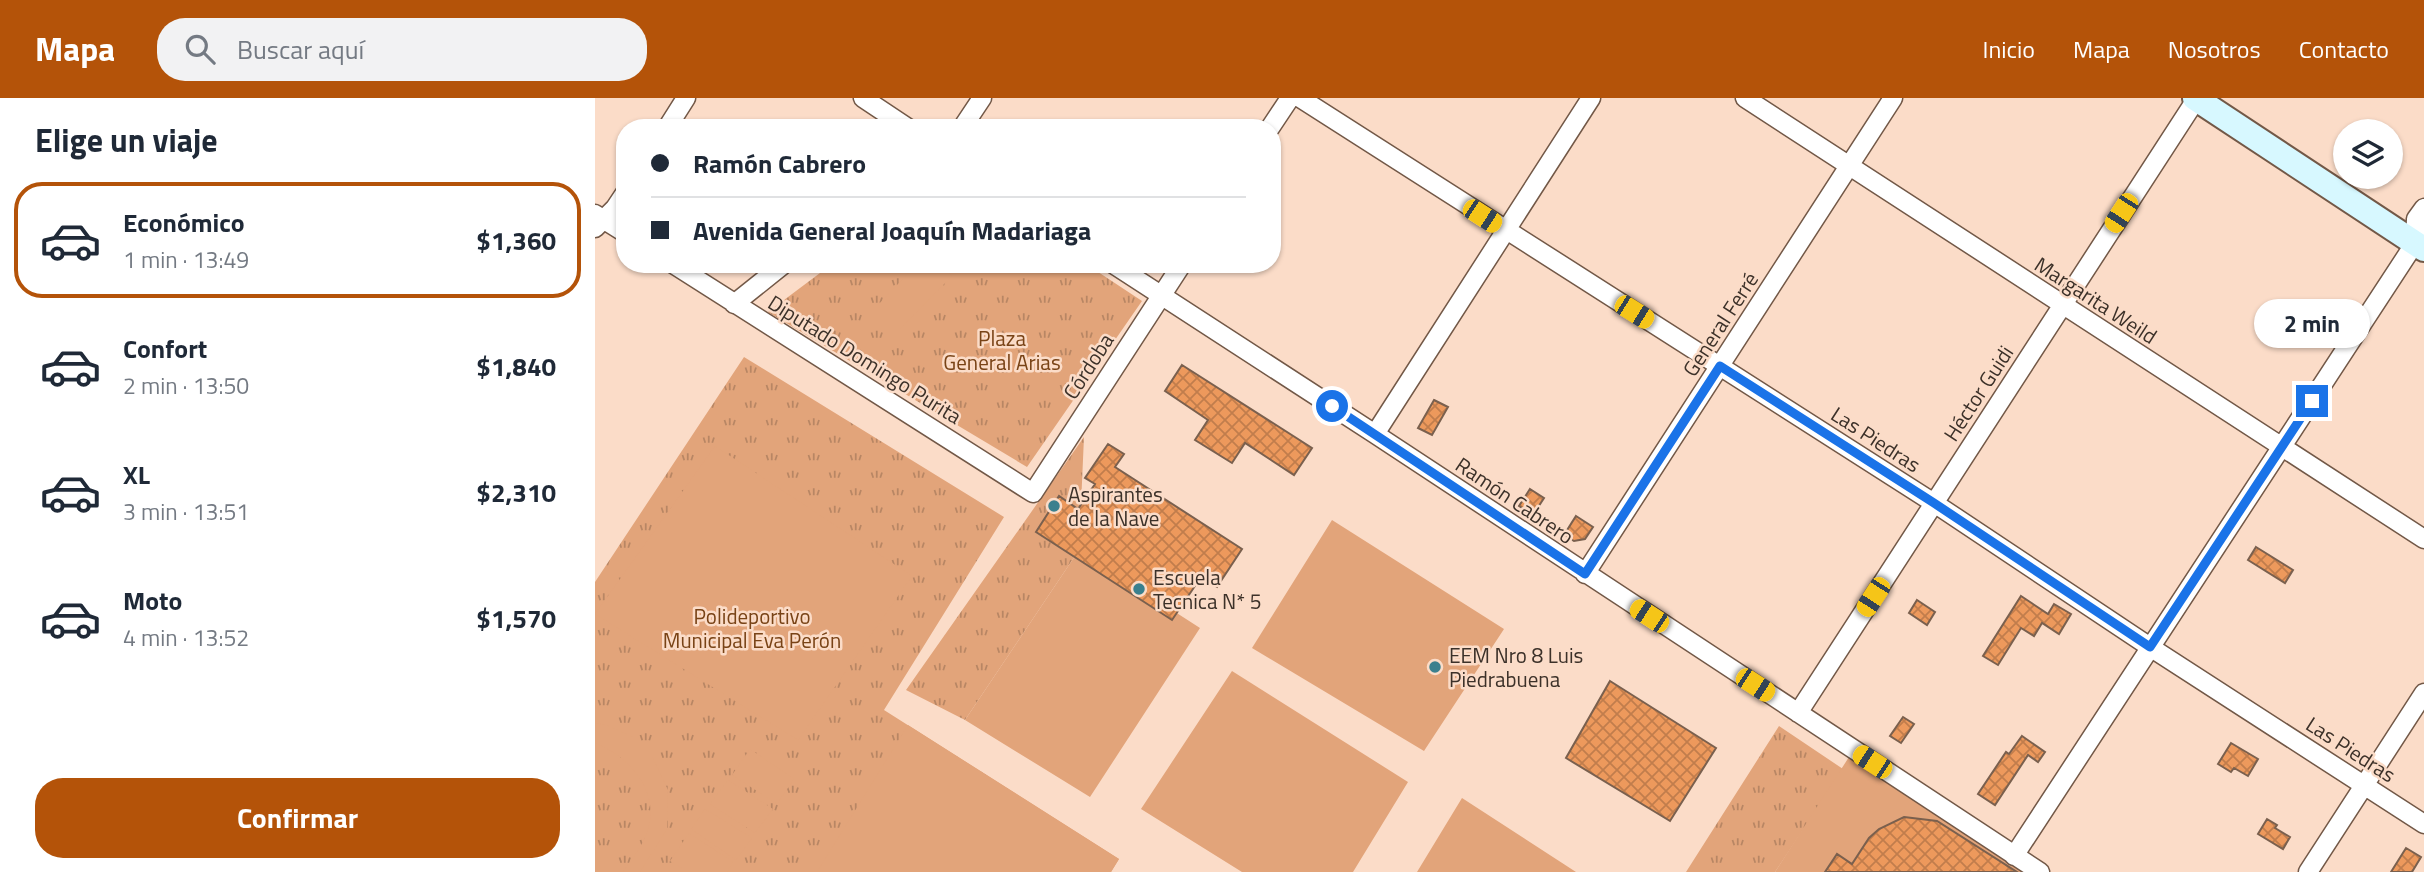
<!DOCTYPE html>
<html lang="es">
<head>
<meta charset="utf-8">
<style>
	:root { --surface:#fff; --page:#f2f2f3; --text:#1f2937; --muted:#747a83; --line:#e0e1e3; --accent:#b45309 }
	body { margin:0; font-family:"Titillium Web",sans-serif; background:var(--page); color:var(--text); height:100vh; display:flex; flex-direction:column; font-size:26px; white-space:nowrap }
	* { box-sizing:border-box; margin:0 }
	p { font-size:23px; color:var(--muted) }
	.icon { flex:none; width:38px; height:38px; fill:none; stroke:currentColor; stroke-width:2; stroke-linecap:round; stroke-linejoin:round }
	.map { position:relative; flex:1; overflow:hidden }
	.panel { display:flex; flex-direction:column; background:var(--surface); width:595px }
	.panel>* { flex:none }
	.top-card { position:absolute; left:21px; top:21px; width:665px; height:154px; border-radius:28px; box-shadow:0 2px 5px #0004; display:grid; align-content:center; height:154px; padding:0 35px; background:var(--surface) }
	.tools { position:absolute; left:1738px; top:21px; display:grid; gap:14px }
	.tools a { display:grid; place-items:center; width:70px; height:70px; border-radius:50%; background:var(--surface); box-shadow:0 2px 5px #0004; font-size:35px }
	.end { position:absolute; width:32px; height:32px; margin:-16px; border:9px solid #1a73e8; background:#fff; box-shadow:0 0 0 4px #fff }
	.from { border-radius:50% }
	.bubble { position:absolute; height:49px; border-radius:24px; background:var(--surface); box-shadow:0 2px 5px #0004; font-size:23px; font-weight:700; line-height:49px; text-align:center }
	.car { position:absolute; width:21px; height:42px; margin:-21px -10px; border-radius:9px; box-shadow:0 0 5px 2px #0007; background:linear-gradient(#f5c518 24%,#345 0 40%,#f5c518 0 76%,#345 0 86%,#f5c518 0) }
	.top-card b { display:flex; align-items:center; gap:24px; height:66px; font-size:26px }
	.top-card b+b { border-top:2px solid var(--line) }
	.top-card i { width:18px; height:18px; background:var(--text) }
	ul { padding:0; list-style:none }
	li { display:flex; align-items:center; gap:21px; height:116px; margin:0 14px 10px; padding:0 21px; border:4px solid transparent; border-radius:28px }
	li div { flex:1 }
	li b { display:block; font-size:26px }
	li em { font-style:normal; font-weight:700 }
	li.active { border-color:var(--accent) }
	li>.icon { width:63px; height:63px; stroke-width:1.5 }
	h2 { padding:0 35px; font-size:32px; line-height:84px }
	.primary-button { display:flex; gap:14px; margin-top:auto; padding:14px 35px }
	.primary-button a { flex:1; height:80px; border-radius:28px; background:var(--accent); color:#fff; font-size:28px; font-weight:700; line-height:80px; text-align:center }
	header { display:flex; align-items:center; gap:42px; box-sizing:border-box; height:98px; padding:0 35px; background:var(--accent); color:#fff }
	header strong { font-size:33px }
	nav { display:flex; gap:38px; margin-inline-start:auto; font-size:24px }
	.search { width:490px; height:63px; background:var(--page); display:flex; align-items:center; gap:18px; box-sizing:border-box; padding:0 24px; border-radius:28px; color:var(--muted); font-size:26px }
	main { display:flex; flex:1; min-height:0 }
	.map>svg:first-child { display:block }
	.park { fill:url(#park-tufts) }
	.pitch { fill:#e2a47a }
	.building { fill:url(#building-cross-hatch); stroke:#7a604e; stroke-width:2 }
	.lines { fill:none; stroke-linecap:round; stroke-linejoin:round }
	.street-casing { stroke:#725847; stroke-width:21 }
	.secondary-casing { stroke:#725847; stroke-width:28 }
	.street { stroke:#fff; stroke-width:18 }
	.secondary { stroke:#d7f8ff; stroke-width:24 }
	.route { stroke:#1a73e8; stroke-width:9 }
	.poi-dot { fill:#3b808e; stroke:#fbdcc8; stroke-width:2.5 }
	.labels { text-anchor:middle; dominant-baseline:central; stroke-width:5; stroke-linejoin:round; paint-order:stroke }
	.street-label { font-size:21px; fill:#3c3129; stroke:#fbdcc8 }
	.park-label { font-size:21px; fill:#794316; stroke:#fbdcc8 }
	.poi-label { font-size:21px; fill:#3c3129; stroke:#fbdcc8; text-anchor:start }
</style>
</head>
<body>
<header>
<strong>Mapa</strong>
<div class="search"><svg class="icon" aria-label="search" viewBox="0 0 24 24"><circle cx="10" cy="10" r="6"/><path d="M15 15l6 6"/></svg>Buscar aquí</div>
<nav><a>Inicio</a><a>Mapa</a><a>Nosotros</a><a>Contacto</a></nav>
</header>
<main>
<section class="panel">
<h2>Elige un viaje</h2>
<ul>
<li class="active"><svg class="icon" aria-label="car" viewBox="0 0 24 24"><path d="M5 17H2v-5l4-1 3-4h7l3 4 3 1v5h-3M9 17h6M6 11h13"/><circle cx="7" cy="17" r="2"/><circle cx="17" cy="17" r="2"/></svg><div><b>Económico</b><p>1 min · 13:49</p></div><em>$1,360</em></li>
<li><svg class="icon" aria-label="car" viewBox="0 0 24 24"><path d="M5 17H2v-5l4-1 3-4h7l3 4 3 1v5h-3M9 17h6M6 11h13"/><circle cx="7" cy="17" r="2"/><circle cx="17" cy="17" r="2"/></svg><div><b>Confort</b><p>2 min · 13:50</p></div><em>$1,840</em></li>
<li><svg class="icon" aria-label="car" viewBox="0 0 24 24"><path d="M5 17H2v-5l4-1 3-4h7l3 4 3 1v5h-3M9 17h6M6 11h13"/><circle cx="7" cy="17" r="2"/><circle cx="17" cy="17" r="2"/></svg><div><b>XL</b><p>3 min · 13:51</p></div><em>$2,310</em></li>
<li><svg class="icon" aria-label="car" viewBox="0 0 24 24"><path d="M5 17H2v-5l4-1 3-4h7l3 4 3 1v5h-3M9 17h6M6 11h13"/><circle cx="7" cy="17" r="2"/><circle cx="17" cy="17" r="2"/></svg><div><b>Moto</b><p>4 min · 13:52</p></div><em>$1,570</em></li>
</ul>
<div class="primary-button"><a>Confirmar</a></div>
</section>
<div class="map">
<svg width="1829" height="774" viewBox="0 0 1829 774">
	<defs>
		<pattern id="park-tufts" width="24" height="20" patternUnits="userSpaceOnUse" patternTransform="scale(1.75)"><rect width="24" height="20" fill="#e2a47a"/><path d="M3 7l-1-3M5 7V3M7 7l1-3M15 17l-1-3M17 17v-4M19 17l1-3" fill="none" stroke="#b88664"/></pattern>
		<pattern id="building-cross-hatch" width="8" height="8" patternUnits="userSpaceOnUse" patternTransform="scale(1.75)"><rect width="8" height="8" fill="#ed995c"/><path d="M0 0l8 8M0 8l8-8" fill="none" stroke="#c17d4c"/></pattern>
	</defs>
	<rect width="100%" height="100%" fill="#fbdcc8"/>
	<!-- park -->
	<path class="park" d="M237 166H491L547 203 432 369 173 214Z
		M149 259 409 419 289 612 524 761 516 774H0V484Z
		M489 339 484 452 370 622 311 592Z
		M1184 628 1248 671 1180 774H1091Z"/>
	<!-- pitch -->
	<path class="pitch" d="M322 166H345L357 178 305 231 282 208Z
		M120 348 317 478 203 642 0 516Z
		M737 422 909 531 829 653 657 550Z
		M484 452 605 530 495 699 370 622Z
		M637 573 813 684 758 774H647L546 711Z
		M0 625 11 627 38 639 57 658 73 692 72 731 45 774H28C37 761 49 746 53 731 65 692 33 658 0 645Z
		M313 627 524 761 516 774H222Z
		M155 651 199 681 182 706 137 677Z
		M1254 659 1434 774H1180Z
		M133 682 178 711 160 735 115 706Z
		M867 700 981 774H822Z
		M110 711 157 740 141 762 96 731Z
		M94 735 138 764 132 774H93L75 763Z"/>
	<!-- building -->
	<path class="building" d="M587 267 717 350 699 377 650 345 637 365 600 342 613 322 570 293Z
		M839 302 853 309 837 337 823 330Z
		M513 346 529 356 520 369 647 451 622 489 606 479 577 522 441 434 464 398 483 411 500 386 490 380Z
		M935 391 949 400 938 417 924 408Z
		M981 418 998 429 990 441 979 443 969 437Z
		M1661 449 1698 472 1690 485 1653 462Z
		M1426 498 1453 516 1459 506 1476 516 1464 536 1447 525 1439 538 1426 530 1403 567 1388 558Z
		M1322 502 1340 514 1332 527 1314 515Z
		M1015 583 1121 650 1075 723 971 660Z
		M1308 619 1319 626 1306 645 1295 638Z
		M1427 638 1450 654 1443 664 1433 657 1400 707 1383 696 1411 654 1414 656Z
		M1636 645 1663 661 1653 678 1639 670 1636 674 1623 666Z
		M1309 719 1342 723 1422 774H1230L1242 756 1257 766 1274 740 1284 731Z
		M1672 721 1682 727 1680 730 1695 739 1688 751 1663 736Z
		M1811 750 1826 759 1817 774H1796Z"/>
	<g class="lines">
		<defs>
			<path id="street" d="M268 0 313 30
				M705 0 1339 405 1555 549 1829 726
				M1150 0 1829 441
				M72 30 91 0
				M367 30 387 0
				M675 30 695 0
				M0 116 30 135
				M0 130 20 110 30 95
				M1820 145 1821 121 1829 110
				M78 166 438 395 587 166
				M518 166 780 336 1445 774
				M139 206 189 166
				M780 336 996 0
				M990 476 1298 0
				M1203 615 1602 0
				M1419 758 1820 145 1829 140
				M1713 774 1829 595"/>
			<path id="secondary" d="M1600 0 1829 151"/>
		</defs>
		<!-- street casing -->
		<use href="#street" class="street-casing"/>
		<!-- secondary casing -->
		<use href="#secondary" class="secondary-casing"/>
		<!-- street -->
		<use href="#street" class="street"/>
		<!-- secondary -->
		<use href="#secondary" class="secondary"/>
	</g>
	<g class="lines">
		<!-- route -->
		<path class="route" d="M737 308 990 476 1125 268 1339 405 1555 549 1717 303"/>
	</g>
	<!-- markers -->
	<g class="poi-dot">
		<circle cx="459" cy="408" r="7"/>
		<circle cx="544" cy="491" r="7"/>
		<circle cx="840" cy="569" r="7"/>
	</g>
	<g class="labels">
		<!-- street labels -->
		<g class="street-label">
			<text transform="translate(1501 202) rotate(33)">Margarita Weild</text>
			<text transform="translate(1125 226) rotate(-57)">General Ferré</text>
			<text transform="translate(270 261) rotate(32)">Diputado Domingo Purita</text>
			<text transform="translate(493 268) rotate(-57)">Córdoba</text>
			<text transform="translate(1383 295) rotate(-57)">Héctor Guidi</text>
			<text transform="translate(1281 341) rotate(33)">Las Piedras</text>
			<text transform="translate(920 402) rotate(34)">Ramón Cabrero</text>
			<text transform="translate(1756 651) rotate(33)">Las Piedras</text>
		</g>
		<!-- park labels -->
		<g class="park-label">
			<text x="407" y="240">Plaza<tspan x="407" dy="24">General Arias</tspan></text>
			<text x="157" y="518">Polideportivo<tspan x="157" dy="24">Municipal Eva Perón</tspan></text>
		</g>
		<!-- poi labels -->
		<g class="poi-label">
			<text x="473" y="396">Aspirantes<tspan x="473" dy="24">de la Nave</tspan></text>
			<text x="558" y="479">Escuela<tspan x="558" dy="24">Tecnica N* 5</tspan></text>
			<text x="854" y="557">EEM Nro 8 Luis<tspan x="854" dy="24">Piedrabuena</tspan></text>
		</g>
	</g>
</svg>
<div class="tools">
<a><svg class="icon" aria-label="layers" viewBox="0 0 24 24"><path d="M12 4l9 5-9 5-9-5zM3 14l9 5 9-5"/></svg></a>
</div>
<i class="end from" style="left:737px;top:308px"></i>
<i class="end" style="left:1717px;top:303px"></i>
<div class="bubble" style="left:1659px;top:201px;width:116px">2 min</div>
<i class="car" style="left:1526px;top:115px;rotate:213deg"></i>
<i class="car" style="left:887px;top:118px;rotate:123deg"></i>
<i class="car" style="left:1039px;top:214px;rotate:122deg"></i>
<i class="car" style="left:1278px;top:499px;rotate:213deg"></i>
<i class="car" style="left:1054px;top:518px;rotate:303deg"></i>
<i class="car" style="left:1160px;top:587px;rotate:123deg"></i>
<i class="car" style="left:1277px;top:664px;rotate:303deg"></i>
<div class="top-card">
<b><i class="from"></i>Ramón Cabrero</b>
<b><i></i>Avenida General Joaquín Madariaga</b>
</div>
</div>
</main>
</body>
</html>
